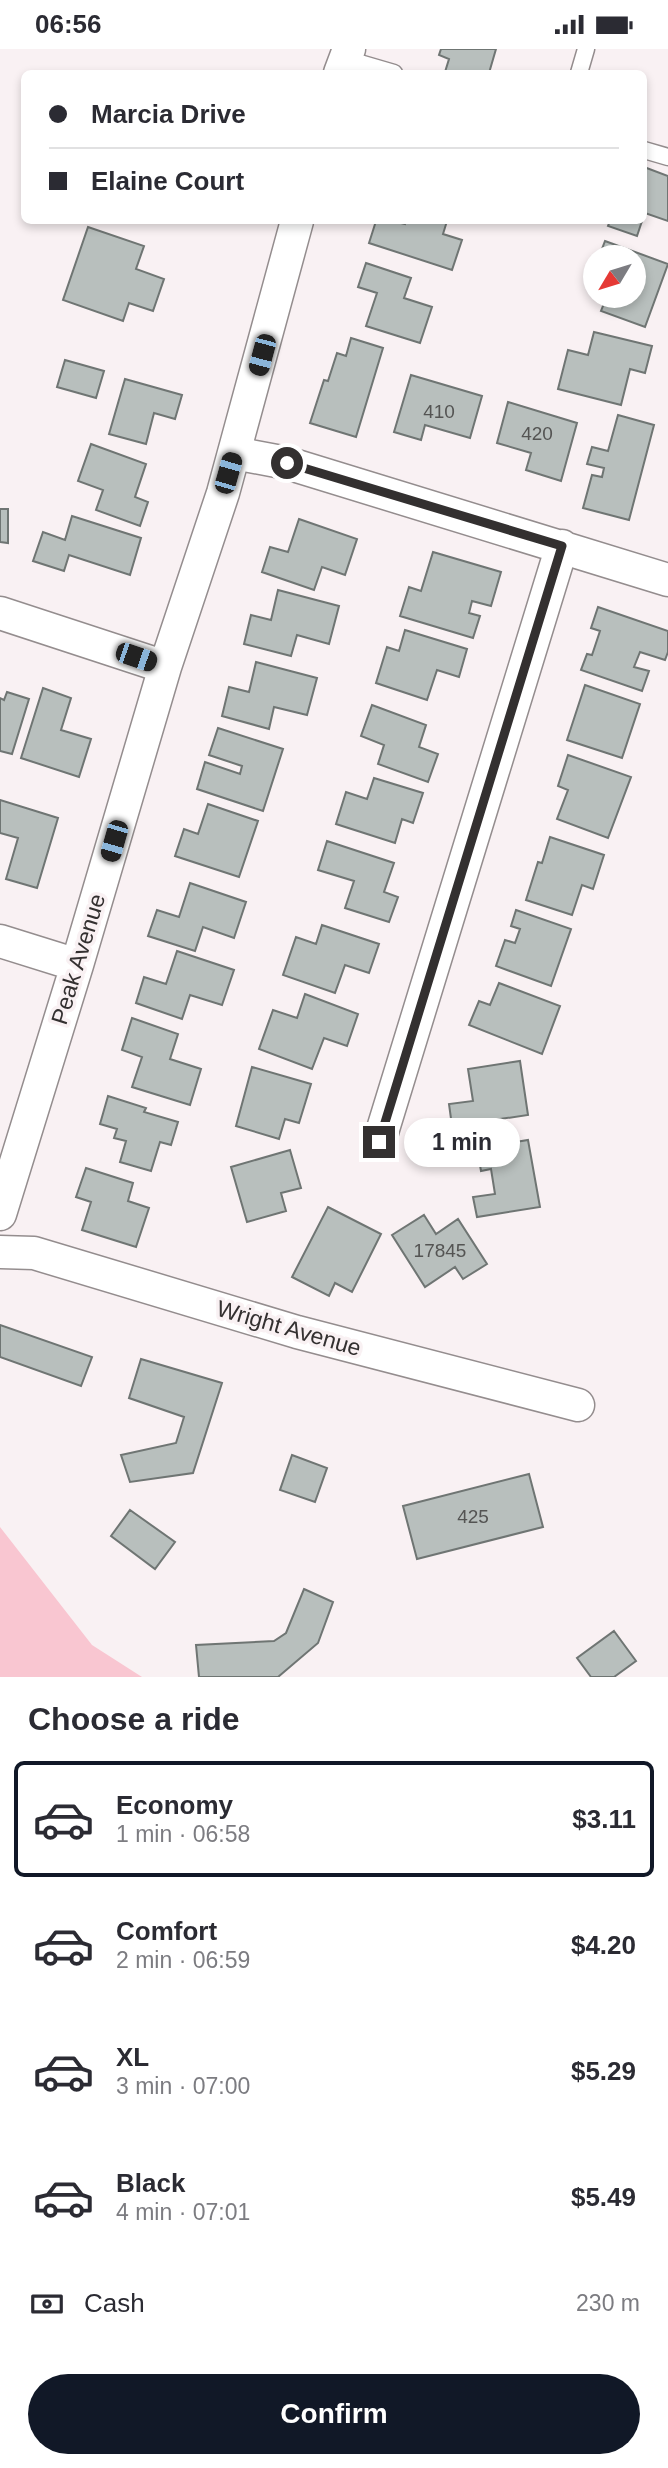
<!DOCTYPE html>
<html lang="en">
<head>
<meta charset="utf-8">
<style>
	:root { --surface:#fff; --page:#f7f7f7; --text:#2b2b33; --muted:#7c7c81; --line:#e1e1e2; --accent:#111827 }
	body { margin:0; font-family:Arial,sans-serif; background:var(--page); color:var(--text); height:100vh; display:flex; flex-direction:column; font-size:26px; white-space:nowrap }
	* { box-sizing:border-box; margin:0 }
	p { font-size:23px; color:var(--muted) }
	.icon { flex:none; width:38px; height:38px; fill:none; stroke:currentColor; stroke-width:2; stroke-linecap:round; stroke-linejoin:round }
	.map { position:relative; height:1628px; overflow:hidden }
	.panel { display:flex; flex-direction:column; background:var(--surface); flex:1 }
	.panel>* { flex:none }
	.hud { position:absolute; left:21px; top:21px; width:626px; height:154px; border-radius:10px; box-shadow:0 4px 10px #0003; display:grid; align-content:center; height:154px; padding:0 28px; background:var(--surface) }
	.needle { width:46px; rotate:232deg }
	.buttons { position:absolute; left:583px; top:196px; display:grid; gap:14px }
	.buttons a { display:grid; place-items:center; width:63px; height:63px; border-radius:50%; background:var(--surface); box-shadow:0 4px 10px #0003; font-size:35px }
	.end { position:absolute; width:32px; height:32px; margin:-16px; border:9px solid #333030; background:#fff; box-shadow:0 0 0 4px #fff }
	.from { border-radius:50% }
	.bubble { position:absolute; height:49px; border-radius:24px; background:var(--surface); box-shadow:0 4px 10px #0003; font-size:23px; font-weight:700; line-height:49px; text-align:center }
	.car { position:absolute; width:21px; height:42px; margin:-21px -10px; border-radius:9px; box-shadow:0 0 5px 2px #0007; background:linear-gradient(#222 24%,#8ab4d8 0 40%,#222 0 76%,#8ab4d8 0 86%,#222 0) }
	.hud b { display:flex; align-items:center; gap:24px; height:66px; font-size:26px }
	.hud b+b { border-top:2px solid var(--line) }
	.hud i { width:18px; height:18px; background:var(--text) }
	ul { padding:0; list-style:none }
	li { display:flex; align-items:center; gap:21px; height:116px; margin:0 14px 10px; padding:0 14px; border:4px solid transparent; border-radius:10px }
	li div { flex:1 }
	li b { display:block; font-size:26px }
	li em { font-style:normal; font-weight:700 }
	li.on { border-color:var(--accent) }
	li>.icon { width:63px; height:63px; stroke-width:1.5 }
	h2 { padding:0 28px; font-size:32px; line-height:84px }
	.pay { display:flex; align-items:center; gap:18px; height:77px; padding:0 28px; font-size:26px }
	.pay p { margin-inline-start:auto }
	.cta { display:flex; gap:14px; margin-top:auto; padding:14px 28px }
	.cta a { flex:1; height:80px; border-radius:42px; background:var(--accent); color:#fff; font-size:28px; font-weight:700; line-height:80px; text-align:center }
	.status { display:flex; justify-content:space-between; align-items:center; height:49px; padding:0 35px; background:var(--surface); direction:ltr }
	.status svg { height:19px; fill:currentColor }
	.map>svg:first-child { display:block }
	.green { fill:#f9c6d1 }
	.building { fill:#b8bfbd; stroke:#6f7573; stroke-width:2 }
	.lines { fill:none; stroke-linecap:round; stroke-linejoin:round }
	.service-casing { stroke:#948d8e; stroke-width:19 }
	.minor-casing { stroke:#948d8e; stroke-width:35 }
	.service { stroke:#fff; stroke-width:16 }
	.minor { stroke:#fff; stroke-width:32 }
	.route { stroke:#333030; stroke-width:9 }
	.labels { text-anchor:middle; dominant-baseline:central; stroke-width:7; stroke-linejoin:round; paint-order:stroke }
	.number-label { font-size:19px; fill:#545453 }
	.street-label { font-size:23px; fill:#333030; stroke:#f9f1f3 }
</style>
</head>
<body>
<div class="status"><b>06:56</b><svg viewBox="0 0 49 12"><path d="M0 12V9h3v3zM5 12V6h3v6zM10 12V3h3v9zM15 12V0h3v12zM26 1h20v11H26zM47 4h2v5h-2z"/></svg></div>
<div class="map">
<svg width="668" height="1628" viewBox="0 0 668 1628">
	<rect width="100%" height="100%" fill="#f9f1f3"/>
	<!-- green -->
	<path class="green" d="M0 1478 92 1596 142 1628H0Z"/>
	<!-- building -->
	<path class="building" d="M441 0H496L489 24 445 23 449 10 439 6Z
		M644 118 668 127V172L645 164 644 166Z
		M376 172H393L405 175 406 172H447L443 185 462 191 452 221 369 194Z
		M610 172H642L637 187 608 177Z
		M88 178 144 197 136 220 164 230 153 262 129 254 123 272 63 251Z
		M605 192 668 215 645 278 601 262 607 247H634V208H599Z
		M366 214 411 229 404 249 432 258 420 294 366 277 377 244 358 238Z
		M594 283 652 297 645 324 630 320 621 356 558 340 568 301 588 306Z
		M351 289 383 299 356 388 310 374 324 331 328 332 337 304 346 307Z
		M65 311 104 322 96 349 57 338Z
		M411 326 482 347 470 389 425 376 421 391 394 383Z
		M125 330 182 346 175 370 154 364 146 395 109 385Z
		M508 353 577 374 561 432 526 421 531 404 497 394Z
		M618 366 654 376 629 471 583 459 592 426 602 428 604 419 587 415 592 398 608 402Z
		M91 395 146 415 135 448 148 453 140 477 96 461 103 441 78 432Z
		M0 460H8V494L0 493Z
		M72 467 141 489 130 526 69 506 64 522 33 512 43 483 65 491Z
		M299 470 357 490 345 526 322 518 314 541 262 523 270 498 288 503Z
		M433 503 501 523 491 557 472 552 469 564 480 567 473 589 400 567 409 538 421 542Z
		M278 541 339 557 329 595 297 586 291 607 244 595 251 566 271 571Z
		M598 558 668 582V603L665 611 640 603 634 618 649 622 642 642 581 621 587 605 592 606 600 582 591 579Z
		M405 581 467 600 459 628 437 621 427 651 376 634 387 598 399 602Z
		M256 613 317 629 307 666 274 658 269 680 222 667 229 638 249 643Z
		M585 636 640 655 622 709 567 691Z
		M43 639 71 649 61 681 91 690 79 728 21 709Z
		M7 643 29 650 12 705 0 702V649L4 651Z
		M372 656 426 676 419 698 438 705 428 733 378 715 384 696 361 687Z
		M218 679 283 700 263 762 197 740 205 713 240 725 242 717 209 706Z
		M568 706 631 728 608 789 557 770 568 741 558 737Z
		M374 729 423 744 413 774 402 770 395 794 336 775 346 743 367 750Z
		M0 751 58 769 37 839 6 830 18 789 0 784Z
		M208 755 258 772 239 828 175 807 184 780 198 785Z
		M550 788 604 806 593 840 582 836 572 866 526 851 538 813 542 814Z
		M327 792 394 814 384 843 398 848 389 873 345 859 354 832 318 821Z
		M190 834 246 853 234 889 203 878 195 902 148 887 157 861 179 868Z
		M516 861 571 880 551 937 496 917 505 891 515 894 520 880 511 877Z
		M322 876 379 895 369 924 345 916 335 944 283 926 296 888 316 895Z
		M177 902 234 921 222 956 190 946 182 970 136 954 144 928 166 935Z
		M499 934 560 957 542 1005 469 976 479 952 490 956Z
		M305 945 358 965 347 997 324 989 312 1020 259 1000 273 961 297 969Z
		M132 969 178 985 170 1010 201 1020 190 1056 132 1038 142 1008 122 1001Z
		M520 1012 528 1066 452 1077 449 1055 473 1052 468 1020Z
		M252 1018 311 1035 299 1074 285 1070 279 1090 236 1077Z
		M108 1047 146 1059 144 1063 178 1073 171 1096 160 1093 151 1122 120 1113 126 1092 114 1089 117 1080 100 1075Z
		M528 1091 540 1158 477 1168 473 1148 495 1145 491 1120 481 1122 477 1099Z
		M290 1101 301 1139 281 1144 286 1162 247 1173 231 1118Z
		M86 1119 133 1134 128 1152 149 1159 136 1198 82 1181 91 1153 76 1148Z
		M328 1158 381 1185 352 1243 335 1234 329 1247 292 1228Z
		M424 1166 436 1185 458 1170 487 1215 463 1230 455 1218 425 1238 392 1186Z
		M0 1276 92 1308 81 1337 0 1308Z
		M141 1310 222 1334 193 1424 130 1433 121 1406 176 1394 184 1368 129 1349Z
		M292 1406 327 1419 315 1453 280 1441Z
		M529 1425 543 1478 417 1510 403 1457Z
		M130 1461 175 1493 155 1520 111 1487Z
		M304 1540 333 1553 318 1594 278 1628H199L196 1596 274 1592 286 1584Z
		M614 1582 636 1612 614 1628H591L577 1609Z"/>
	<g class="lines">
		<defs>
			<path id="service" d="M346 10 394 24
				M579 24 586 0
				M644 101 668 108"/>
			<path id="minor" d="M340 24 349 0
				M234 404 287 414 668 531
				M0 564 165 618
				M0 892 77 916
				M379 1093 562 497
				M0 1165 77 916 165 618 223 444 297 172
				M0 1203 34 1204 297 1283 578 1356"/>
		</defs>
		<!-- service casing -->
		<use href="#service" class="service-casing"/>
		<!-- minor casing -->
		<use href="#minor" class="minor-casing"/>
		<!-- service -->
		<use href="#service" class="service"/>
		<!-- minor -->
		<use href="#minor" class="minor"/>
	</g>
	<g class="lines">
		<!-- route -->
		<path class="route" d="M287 414 562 497 379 1093"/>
	</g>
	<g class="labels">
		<!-- number labels -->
		<g class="number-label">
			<text x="439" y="362">410</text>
			<text x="537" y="384">420</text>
			<text x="440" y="1201">17845</text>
			<text x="473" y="1467">425</text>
		</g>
		<!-- street labels -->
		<g class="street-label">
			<text transform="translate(78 910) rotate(-73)">Peak Avenue</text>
			<text transform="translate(289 1279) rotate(16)">Wright Avenue</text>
		</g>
	</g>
</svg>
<div class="buttons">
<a><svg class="needle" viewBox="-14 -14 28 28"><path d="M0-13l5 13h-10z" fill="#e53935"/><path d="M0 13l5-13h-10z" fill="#7c7c81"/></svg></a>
</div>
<i class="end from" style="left:287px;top:414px"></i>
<i class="end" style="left:379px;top:1093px"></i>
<div class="bubble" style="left:404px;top:1069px;width:116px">1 min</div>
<i class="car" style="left:262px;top:306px;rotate:195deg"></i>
<i class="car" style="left:228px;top:424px;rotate:16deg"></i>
<i class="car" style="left:136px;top:608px;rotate:109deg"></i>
<i class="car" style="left:114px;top:792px;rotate:196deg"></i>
<div class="hud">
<b><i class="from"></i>Marcia Drive</b>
<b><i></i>Elaine Court</b>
</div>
</div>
<section class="panel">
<h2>Choose a ride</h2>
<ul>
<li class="on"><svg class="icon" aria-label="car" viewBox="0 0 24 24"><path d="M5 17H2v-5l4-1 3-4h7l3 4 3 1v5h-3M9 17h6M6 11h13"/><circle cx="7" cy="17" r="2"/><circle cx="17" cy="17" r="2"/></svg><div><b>Economy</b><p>1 min · 06:58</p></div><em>$3.11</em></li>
<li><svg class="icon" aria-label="car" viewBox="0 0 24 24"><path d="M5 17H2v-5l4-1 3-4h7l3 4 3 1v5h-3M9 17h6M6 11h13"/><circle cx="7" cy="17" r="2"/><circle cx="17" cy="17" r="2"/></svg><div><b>Comfort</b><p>2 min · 06:59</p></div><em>$4.20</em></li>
<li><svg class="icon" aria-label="car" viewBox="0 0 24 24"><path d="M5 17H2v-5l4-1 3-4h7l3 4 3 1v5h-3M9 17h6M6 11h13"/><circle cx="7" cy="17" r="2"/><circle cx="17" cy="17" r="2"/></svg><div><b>XL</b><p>3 min · 07:00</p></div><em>$5.29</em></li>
<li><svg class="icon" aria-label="car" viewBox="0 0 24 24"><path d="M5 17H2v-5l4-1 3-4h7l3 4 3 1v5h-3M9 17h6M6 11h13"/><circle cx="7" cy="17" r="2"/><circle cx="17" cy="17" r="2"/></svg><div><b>Black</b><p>4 min · 07:01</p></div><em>$5.49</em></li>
</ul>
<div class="pay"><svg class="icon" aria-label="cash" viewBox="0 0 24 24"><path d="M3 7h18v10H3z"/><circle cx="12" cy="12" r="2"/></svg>Cash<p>230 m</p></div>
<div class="cta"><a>Confirm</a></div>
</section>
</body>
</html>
